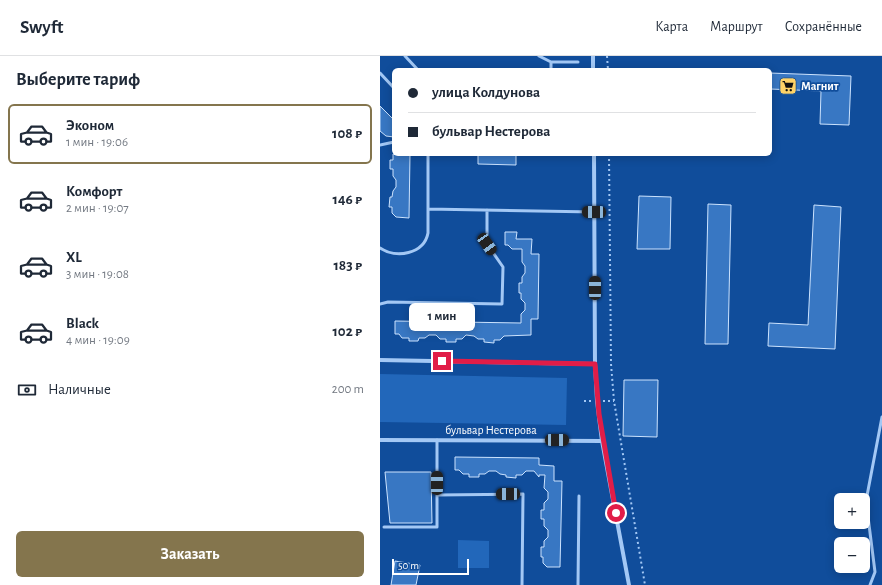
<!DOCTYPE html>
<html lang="ru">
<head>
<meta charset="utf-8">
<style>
	:root { --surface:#fff; --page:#f6f6f7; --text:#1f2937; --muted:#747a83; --line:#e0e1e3; --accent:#84754d }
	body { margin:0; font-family:"Alegreya Sans",sans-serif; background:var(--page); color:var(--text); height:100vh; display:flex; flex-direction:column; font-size:15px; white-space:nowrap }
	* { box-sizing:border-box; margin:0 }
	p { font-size:13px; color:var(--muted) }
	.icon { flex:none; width:22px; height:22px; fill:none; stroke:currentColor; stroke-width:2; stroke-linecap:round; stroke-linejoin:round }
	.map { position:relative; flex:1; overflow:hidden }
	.side { display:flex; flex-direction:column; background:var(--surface); width:380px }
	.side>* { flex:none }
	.banner { position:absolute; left:12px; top:12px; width:380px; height:88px; border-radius:6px; box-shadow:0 2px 10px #0003; display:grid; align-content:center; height:88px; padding:0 16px; background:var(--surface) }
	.fabs { position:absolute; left:454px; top:437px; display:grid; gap:8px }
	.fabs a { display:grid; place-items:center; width:36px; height:36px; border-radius:6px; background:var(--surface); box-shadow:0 2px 10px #0003; font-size:20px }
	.scale { position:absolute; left:12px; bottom:10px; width:77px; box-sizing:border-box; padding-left:4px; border:2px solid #fff; border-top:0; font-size:11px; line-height:14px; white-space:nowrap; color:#fff; -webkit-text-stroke:3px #104d9b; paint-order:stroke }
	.end { position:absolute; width:18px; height:18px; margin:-9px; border:5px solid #e11d48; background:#fff; box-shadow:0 0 0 2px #fff }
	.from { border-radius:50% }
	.bubble { position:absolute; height:28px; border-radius:6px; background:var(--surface); box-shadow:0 2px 10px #0003; font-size:13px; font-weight:700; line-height:28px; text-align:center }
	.car { position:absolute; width:12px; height:24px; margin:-12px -6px; border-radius:5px; box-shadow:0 0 3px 1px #0007; background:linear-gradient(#222 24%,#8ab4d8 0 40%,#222 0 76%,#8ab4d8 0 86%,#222 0) }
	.banner b { display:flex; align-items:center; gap:14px; height:38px; font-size:15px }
	.banner b+b { border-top:1px solid var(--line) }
	.banner i { width:10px; height:10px; background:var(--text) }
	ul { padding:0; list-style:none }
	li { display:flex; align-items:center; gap:12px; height:60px; margin:0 8px 6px; padding:0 8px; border:2px solid transparent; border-radius:6px }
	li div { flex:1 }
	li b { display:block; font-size:15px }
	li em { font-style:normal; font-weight:700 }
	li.current { border-color:var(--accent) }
	li>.icon { width:36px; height:36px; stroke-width:1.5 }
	h2 { padding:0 16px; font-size:18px; line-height:48px }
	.pay { display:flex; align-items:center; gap:10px; height:44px; padding:0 16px; font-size:15px }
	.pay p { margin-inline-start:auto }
	.primary-button { display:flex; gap:8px; margin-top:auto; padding:8px 16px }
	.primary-button a { flex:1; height:46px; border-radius:6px; background:var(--accent); color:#fff; font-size:16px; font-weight:700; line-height:46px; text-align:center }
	header { display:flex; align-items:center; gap:24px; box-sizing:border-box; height:56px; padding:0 20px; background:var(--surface); border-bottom:1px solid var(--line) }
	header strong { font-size:19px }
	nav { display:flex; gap:22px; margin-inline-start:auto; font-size:14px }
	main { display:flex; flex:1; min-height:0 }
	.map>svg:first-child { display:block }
	.green { fill:#2267ba }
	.building { fill:#3877c3; stroke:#cce3fe }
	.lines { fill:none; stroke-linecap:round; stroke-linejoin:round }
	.path { stroke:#a3c8f5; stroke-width:2; stroke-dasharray:2 3; stroke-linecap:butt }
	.service { stroke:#a3c8f5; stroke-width:3 }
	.minor { stroke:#a3c8f5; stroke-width:4 }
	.route { stroke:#e11d48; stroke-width:5 }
	.labels { text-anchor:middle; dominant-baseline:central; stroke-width:3.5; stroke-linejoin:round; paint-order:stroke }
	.poi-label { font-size:12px; font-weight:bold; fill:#fff; stroke:#104d9b; text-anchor:start }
	.street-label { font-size:12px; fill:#fff; stroke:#104d9b }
</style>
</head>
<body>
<header>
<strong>Swyft</strong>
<nav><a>Карта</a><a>Маршрут</a><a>Сохранённые</a></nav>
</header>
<main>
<section class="side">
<h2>Выберите тариф</h2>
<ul>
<li class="current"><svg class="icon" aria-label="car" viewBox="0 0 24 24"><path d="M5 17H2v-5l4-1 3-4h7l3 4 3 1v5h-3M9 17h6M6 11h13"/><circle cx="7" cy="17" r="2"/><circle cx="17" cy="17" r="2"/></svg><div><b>Эконом</b><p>1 мин · 19:06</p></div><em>108 ₽</em></li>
<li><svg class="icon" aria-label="car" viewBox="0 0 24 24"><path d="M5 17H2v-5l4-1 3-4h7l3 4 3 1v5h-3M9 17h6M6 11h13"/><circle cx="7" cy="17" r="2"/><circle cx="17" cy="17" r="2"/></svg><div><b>Комфорт</b><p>2 мин · 19:07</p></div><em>146 ₽</em></li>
<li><svg class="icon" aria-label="car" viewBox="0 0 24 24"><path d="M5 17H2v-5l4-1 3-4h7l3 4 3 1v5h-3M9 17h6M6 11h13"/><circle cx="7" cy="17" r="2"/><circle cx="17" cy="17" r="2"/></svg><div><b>XL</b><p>3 мин · 19:08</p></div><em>183 ₽</em></li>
<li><svg class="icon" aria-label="car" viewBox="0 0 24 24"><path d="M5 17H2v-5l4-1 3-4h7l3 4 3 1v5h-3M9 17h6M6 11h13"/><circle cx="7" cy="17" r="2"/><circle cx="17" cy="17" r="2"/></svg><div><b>Black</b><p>4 мин · 19:09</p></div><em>102 ₽</em></li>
</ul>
<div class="pay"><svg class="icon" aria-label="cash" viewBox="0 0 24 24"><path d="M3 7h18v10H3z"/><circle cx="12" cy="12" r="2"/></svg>Наличные<p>200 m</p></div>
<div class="primary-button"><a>Заказать</a></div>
</section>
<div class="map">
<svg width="502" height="529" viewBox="0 0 502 529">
	<rect width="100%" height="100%" fill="#104d9b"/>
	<!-- green -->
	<path class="green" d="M0 318 187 322 186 369 0 366Z
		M78 484 109 485V512H78Z"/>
	<!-- building -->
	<path class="building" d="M390 17 471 20 469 69 440 68 441 35 390 33Z
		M0 50 14 64V81L6 80 0 75Z
		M13 98H30L29 162 16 161 12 157V151H9L10 141H12L13 135 16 131V124L13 120V113H10V104H13Z
		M98 98H136V109L98 108Z
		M259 140 291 141 290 193H257Z
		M328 148 351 149 348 288H325Z
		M434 149 461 151 455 293 388 290 389 267 428 269Z
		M125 176H137L136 183H152L151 198H159L158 263H151V279L124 280 120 284H114V287L104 286V283H98L94 280 86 279 82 283H76V286H66V283H60L56 279H49L45 282H39L38 285H29V282H22L19 278H15V265L141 267V258L145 254V247L141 243V237H139V227H142V221L145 217V210L142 206V193H132L128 189H125Z
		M244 324H278L277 381 243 380Z
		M75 401 159 402V409L174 410V425H182L180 511H167L163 507V501H161V491H164V485L168 481V474L164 470V463H161V454H164V447L168 443V436L164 432 165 419H159V421L154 415H146L142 419H136V422L126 421V419L120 418 116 415H109L105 418H99V421H89V418H83L79 414H75Z
		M5 416H51L52 467H10Z
		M15 505 40 509 36 529H11Z"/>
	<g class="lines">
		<!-- path -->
		<path class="path" d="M227 0 228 14
			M229 98 231 308 234 345 265 529
			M204 345H211
			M223 345H234"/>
		<!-- service -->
		<path class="service" d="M25 0 38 14
			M159 0 171 6V14
			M171 6H198
			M0 17 14 32
			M0 89 14 86
			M48 153 214 156
			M0 192C16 203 44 198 48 177V98
			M0 248 8 246 122 248 123 211 107 188V154
			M57 439V384
			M4 471H57V439L143 438 142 529
			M198 529 199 440
			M490 529 495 516 486 445 502 361"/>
		<!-- minor -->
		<path class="minor" d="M213 0V14
			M214 98 215 308 217 345 222 385 249 529
			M0 304 215 308
			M0 384 222 385"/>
	</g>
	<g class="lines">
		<!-- route -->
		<path class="route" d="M62 305 215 308 219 358 236 457"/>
	</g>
	<!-- icons -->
	<defs>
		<symbol id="supermarket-square" viewBox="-11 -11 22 22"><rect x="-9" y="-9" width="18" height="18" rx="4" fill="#ffd367" stroke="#104d9b"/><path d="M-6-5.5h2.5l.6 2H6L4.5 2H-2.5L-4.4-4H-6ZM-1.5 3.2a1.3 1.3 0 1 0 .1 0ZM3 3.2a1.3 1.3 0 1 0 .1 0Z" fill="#111"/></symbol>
	</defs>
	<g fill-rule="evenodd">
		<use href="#supermarket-square" x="398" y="20" width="20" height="20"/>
	</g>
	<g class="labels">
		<!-- poi labels -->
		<g class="poi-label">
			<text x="421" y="30">Магнит</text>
		</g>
		<!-- street labels -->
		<g class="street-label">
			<text x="111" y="374">бульвар Нестерова</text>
		</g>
	</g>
</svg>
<div class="fabs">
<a>+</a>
<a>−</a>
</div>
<div class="scale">50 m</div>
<i class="end from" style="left:236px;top:457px"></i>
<i class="end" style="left:62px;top:305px"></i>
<div class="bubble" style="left:29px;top:247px;width:66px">1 мин</div>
<i class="car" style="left:214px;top:156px;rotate:271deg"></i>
<i class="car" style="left:107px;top:188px;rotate:145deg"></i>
<i class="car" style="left:215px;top:232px;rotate:0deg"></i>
<i class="car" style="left:177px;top:384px;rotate:90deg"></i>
<i class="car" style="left:57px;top:427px;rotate:0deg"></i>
<i class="car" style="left:128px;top:438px;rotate:269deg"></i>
<div class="banner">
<b><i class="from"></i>улица Колдунова</b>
<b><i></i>бульвар Нестерова</b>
</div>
</div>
</main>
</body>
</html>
